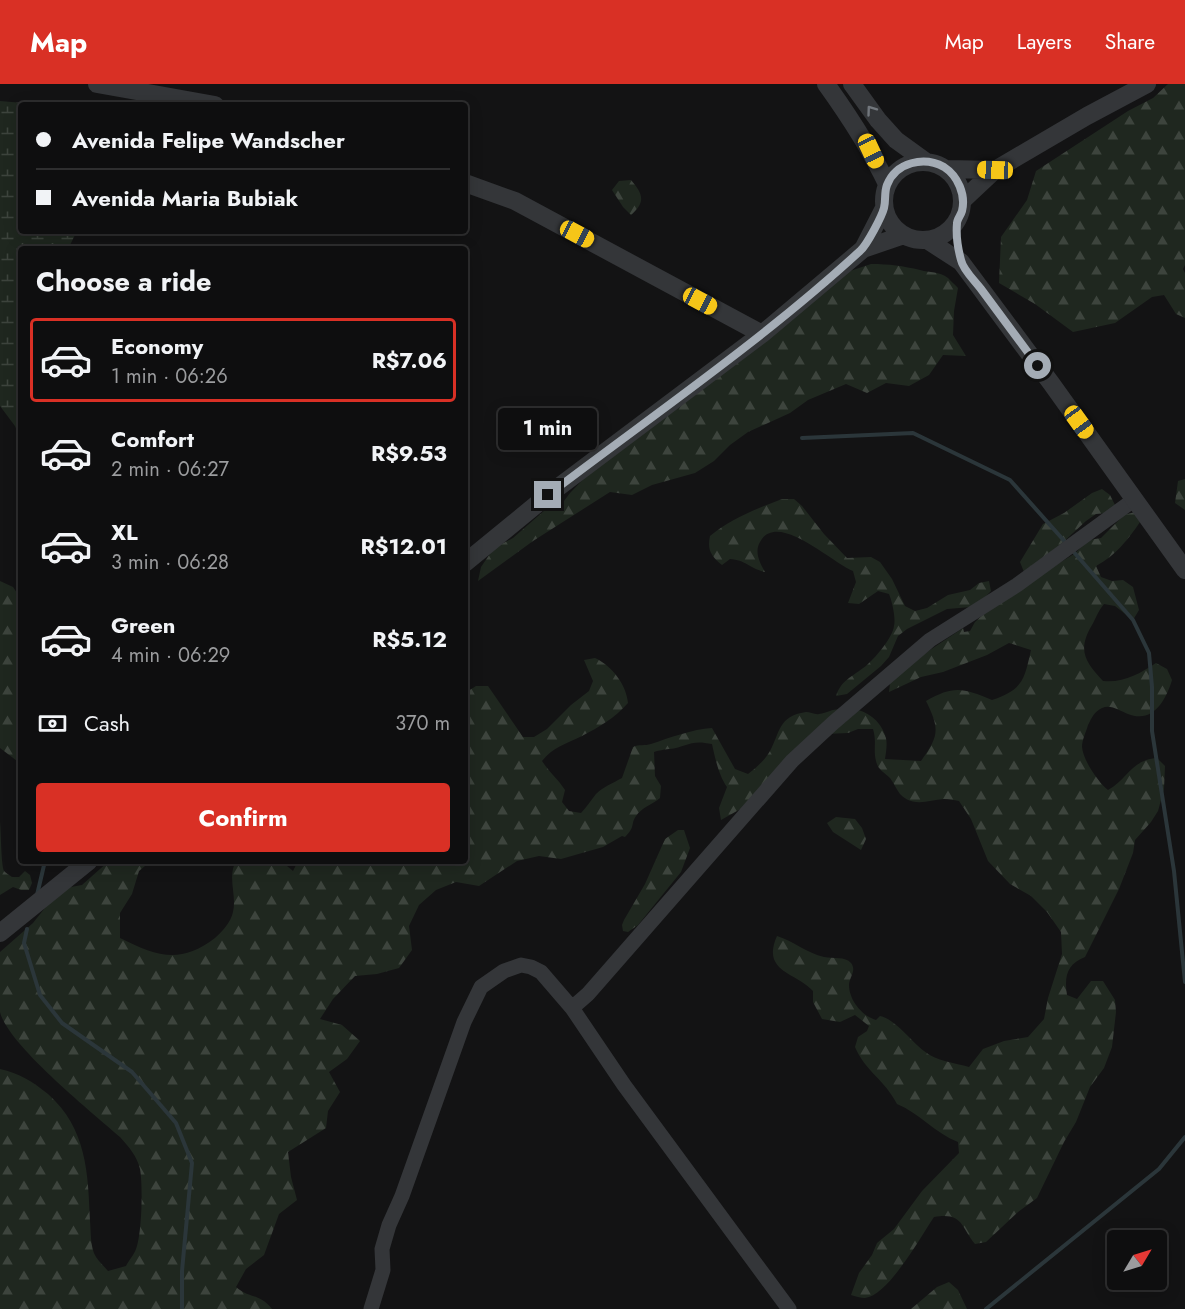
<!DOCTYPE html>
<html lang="en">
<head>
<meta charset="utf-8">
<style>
	:root { --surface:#0e0e0f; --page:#171718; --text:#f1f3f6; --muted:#9b9c9e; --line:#2e2e2f; --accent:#d93025 }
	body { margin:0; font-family:Jost,sans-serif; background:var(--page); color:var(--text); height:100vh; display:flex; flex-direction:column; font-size:22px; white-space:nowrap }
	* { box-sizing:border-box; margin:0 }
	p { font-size:20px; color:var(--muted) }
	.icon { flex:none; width:33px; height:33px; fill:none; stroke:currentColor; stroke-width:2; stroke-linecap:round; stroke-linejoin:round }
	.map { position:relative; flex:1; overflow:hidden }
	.details { position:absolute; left:18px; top:162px; width:450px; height:618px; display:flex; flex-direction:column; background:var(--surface); border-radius:6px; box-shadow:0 3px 15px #0003,0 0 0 2px var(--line) }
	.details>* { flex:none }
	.hud { position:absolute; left:18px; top:18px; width:450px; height:132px; border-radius:6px; box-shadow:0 3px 15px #0003,0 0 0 2px var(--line); display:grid; align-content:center; height:132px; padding:0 18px; background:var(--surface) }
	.needle { width:39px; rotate:52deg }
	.tools { position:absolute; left:1107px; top:1146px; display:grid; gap:12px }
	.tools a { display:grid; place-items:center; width:60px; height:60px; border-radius:6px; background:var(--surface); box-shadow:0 3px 15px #0003,0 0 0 2px var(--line); font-size:30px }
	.end { position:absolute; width:27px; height:27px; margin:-14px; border:8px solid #a4acb5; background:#111; box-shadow:0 0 0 3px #111 }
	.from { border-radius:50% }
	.bubble { position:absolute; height:42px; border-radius:6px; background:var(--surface); box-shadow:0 3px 15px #0003,0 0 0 2px var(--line); font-size:20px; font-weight:700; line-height:42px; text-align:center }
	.car { position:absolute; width:18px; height:36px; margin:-18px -9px; border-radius:8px; box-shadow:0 0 4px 2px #0007; background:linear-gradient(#f5c518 24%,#345 0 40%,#f5c518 0 76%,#345 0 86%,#f5c518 0) }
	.hud b { display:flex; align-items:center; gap:21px; height:57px; font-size:22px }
	.hud b+b { border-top:2px solid var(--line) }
	.hud i { width:15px; height:15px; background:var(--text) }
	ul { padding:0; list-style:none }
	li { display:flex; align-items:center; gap:18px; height:84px; margin:0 12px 9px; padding:0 6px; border:3px solid transparent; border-radius:6px }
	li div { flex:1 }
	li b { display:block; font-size:22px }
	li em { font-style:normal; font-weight:700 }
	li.active { border-color:var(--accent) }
	li>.icon { width:54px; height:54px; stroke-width:1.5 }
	h2 { padding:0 18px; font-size:27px; line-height:72px }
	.pay { display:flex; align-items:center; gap:15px; height:66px; padding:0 18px; font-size:22px }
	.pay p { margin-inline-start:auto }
	.action { display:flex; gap:12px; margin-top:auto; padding:12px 18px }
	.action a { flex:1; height:69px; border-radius:6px; background:var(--accent); color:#fff; font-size:24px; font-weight:700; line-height:69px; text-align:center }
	header { display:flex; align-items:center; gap:36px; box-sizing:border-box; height:84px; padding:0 30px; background:var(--accent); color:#fff }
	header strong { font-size:28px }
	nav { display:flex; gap:33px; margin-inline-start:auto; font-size:21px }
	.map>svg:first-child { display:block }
	.forest { fill:url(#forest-firs) }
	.wetland { fill:url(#wetland-marsh) }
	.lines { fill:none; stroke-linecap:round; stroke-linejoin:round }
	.stream { stroke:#2b363a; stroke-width:4 }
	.minor { stroke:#343639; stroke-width:15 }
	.tertiary { stroke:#343639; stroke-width:18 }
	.oneway { stroke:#72777d }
	.route { stroke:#a4acb5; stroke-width:8 }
</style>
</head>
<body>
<header>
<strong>Map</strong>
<nav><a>Map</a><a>Layers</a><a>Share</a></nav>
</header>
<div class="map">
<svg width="1185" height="1225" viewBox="0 0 1185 1225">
	<defs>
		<pattern id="forest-firs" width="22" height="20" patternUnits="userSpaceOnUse" patternTransform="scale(1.5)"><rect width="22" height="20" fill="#1f271f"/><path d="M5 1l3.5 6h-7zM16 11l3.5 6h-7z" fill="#3d443d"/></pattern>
		<pattern id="wetland-marsh" width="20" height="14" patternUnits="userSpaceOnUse" patternTransform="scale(1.5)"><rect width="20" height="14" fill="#1f271f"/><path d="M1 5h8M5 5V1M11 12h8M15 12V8" fill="none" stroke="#3d443d"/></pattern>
	</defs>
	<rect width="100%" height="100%" fill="#131314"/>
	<!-- forest -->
	<path class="forest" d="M1168 0H1185V181L1183 185 1185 189V234L1176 230 1164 211 1152 213 1115 239 1073 248 1035 220 999 199 1001 153 1027 116 1036 87 1128 27 1153 14Z
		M631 96C643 110 646 118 631 131L623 123 612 106 619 97Z
		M871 180C889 180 903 182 920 186 930 189 939 187 948 194 951 197 955 201 958 204L954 227 953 251 966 272 943 271 929 291 909 302 886 299 867 309 846 300 808 316 790 329 748 348 730 361 714 377 695 389 652 401 632 411 610 408 533 457 478 497 481 483 494 464 513 454 545 426 561 421 570 409 602 376 847 188Z
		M1185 395V426L1175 419 1178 397Z
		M1102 405 1110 411 1115 421 1107 429 1096 430 1086 437 1060 461 1024 488 1020 478 1043 440 1064 429 1092 409Z
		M782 415H794L802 422 824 450 847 474 871 473 880 478 892 495 905 522 915 527 927 524 948 511 970 506 979 499 989 497 991 507 982 516 971 523 947 525 907 545 898 552 889 573 881 582 847 610 836 612C842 594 855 592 868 580 876 573 893 553 894 542 896 534 892 517 889 510L878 507 859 520 848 519 856 498 853 487C832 479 777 426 760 458 754 468 760 479 765 488 749 484 746 476 730 475L722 481C711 472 707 466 710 452 732 434 756 425 782 415Z
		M1135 428 1140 438C1127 457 1116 471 1096 482L1101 493 1112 497 1123 496 1133 503 1139 526 1133 536 1115 522 1104 520C1098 527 1096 534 1092 541 1077 566 1085 578 1103 597 1124 599 1139 590 1156 579L1167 585 1172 596C1166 616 1153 640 1128 630 1120 627 1111 620 1102 624 1094 628 1092 633 1088 641 1086 648 1082 656 1082 663 1083 676 1098 698 1108 706 1128 695 1131 676 1157 674L1165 682 1164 705 1158 727 1151 738 1135 756 1133 769 1119 805 1085 873C1067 880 1064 892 1067 911L1077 915 1091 897H1103L1115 916 1116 928 1112 963 1104 984 1090 1003 1076 1038 1064 1058 1037 1114 1018 1128 986 1158 975 1160C961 1143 963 1128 934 1133 921 1152 889 1211 865 1214 861 1214 855 1212 851 1211L859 1189 872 1171 877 1159 894 1145 922 1107 959 1069 958 1058C935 1049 919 1029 897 1020 885 996 865 987 855 963L858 953 867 947 869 942 855 931 840 938 822 935 813 918V907C796 888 761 888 777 852 793 857 807 869 824 873 833 875 845 872 851 879 857 887 849 893 849 901 849 916 862 932 876 936L880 932C895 935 912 958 924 967 936 977 955 979 969 983L983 965 1004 957 1028 953 1044 935 1048 914 1062 870 1061 848 1047 828 1031 812 1010 800 988 777 971 735 959 717C954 716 949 715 944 715 928 716 914 724 900 710 896 705 894 699 890 694 884 688 878 686 876 677 873 665 877 658 873 645H858L848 649 825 650 853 625C867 627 880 636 885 651 888 658 886 668 885 675L921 677C939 652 940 645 926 617 954 601 963 604 992 616 1023 605 1024 597 1031 566L1009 559 987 571 943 588 921 593 889 608 891 592 963 544 964 548 970 547 975 538 999 516 1074 470 1089 456 1101 454 1124 431Z
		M0 497 13 503 21 515V586L18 611 21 615V680L0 664Z
		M595 574C612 582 626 600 628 619 615 634 599 643 582 652 566 660 553 663 542 677 549 688 558 695 565 706L562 718 569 727 581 729C587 723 591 716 596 710 603 703 613 699 622 694L633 663C639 660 645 662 651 660 669 654 693 645 712 644L735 685 748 690C756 684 765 676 770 667 780 649 778 632 806 628 810 628 815 631 819 630 828 629 830 625 842 625L744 723 721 736 719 724 727 703C719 692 715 674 712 660 690 655 687 663 669 665 663 666 660 666 654 668L655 692 661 702 660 714C653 720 641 724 636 732 630 741 636 742 625 753L622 752 603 763 561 775 539 772 517 777 479 802 456 798 436 806 419 821 409 842 412 866 399 884 377 890 355 892 333 915 320 935 342 941 360 957 347 975 329 988 340 1008 328 1027 326 1044 288 1068 291 1093 297 1116 279 1130 264 1171 246 1185 236 1203C250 1215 259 1209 272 1225H0V985C19 989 33 998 48 1010 87 1045 88 1089 90 1137 91 1147 90 1164 96 1173 99 1178 104 1182 108 1187L126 1182C129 1176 134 1171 136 1165 142 1150 143 1101 140 1085 137 1072 129 1063 120 1053 93 1029 8 961 0 928 0 915 0 883 0 868L33 839 60 805 82 801 109 777H151L139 787 132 810 120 829V854C156 872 180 881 215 854 222 848 231 838 233 828 237 811 227 793 236 777H281L293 787 298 777H465V609L476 602H488L523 653H534L547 645 571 621 589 607 593 597 584 576Z
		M836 733 855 735 862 744 866 755 861 766 833 748 827 739Z
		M0 738C1 747 1 781 4 787 6 789 9 791 12 793H19L25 787 30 791 32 799 29 806H21L13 803 0 811Z
		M678 746H684L690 764 681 788 638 841 628 848 623 847 622 841 624 836 645 800 665 755Z
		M949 1198 958 1206 967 1225H911L937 1203Z"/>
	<!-- wetland -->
	<path class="wetland" d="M0 17 46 21H21V147H77L68 165H21V357L15 342 0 322Z"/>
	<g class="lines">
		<!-- stream -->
		<path class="stream" d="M802 354 913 349 1010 396 1067 460
			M1072 466 1133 536 1149 569 1152 603V647L1174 787 1185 898
			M37 811 45 777
			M27 845 24 859 40 911 62 939 132 988 176 1039 192 1079 182 1187V1225
			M986 1225 1159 1085 1185 1053"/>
		<!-- minor -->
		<path class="minor" d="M371 1225 383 1186 382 1165 389 1141 402 1112 464 938 481 903 504 887 521 881 531 883 541 888 572 924
			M789 1225 624 1001 572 924 588 910 792 677 833 639 930 556 1017 501 1135 415"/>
		<!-- tertiary -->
		<path class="tertiary" d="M97 0 215 21
			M826 0C849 32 870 64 887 100
			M852 0 878 36 896 56 925 77
			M884 117a39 39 0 1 1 78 0a39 39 0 1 1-78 0Z
			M947 85 995 86
			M465 99 515 117 762 250
			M963 116 995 86 1087 32 1147 0
			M927 156 961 178 1051 299 1185 486
			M863 165 884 124
			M465 479 548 411 762 250 863 165 904 151
			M0 849 89 777"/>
	</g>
	<!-- one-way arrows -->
	<defs><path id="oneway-chevron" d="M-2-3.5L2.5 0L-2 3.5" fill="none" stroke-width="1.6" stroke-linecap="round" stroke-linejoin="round" transform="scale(1.5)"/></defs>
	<use class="oneway" href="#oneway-chevron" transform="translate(871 26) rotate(-126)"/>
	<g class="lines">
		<!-- route -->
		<path class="route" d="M548 411C653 331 763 256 860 167 867 161 882 132 884 124 886 116 884 109 887 101 896 78 924 72 944 83 958 92 966 111 962 127 961 131 957 135 957 139 956 150 958 165 961 176 963 186 975 197 981 205 1000 231 1019 256 1038 282"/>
	</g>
</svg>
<div class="tools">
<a><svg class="needle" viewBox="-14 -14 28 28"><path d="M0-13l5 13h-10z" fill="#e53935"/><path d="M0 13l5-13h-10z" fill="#9b9c9e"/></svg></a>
</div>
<i class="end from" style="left:1038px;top:282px"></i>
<i class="end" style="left:548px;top:411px"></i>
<div class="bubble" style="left:498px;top:324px;width:99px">1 min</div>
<i class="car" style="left:871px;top:67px;rotate:155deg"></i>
<i class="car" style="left:995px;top:86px;rotate:272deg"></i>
<i class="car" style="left:577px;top:150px;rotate:118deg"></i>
<i class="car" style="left:700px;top:217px;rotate:118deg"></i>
<i class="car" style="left:1079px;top:338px;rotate:144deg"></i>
<div class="hud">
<b><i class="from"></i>Avenida Felipe Wandscher</b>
<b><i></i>Avenida Maria Bubiak</b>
</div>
<section class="details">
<h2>Choose a ride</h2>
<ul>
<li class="active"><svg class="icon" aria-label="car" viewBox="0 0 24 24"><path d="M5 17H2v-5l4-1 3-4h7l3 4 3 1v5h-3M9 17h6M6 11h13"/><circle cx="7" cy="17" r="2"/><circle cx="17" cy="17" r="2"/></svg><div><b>Economy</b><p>1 min · 06:26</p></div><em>R$7.06</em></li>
<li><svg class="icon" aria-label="car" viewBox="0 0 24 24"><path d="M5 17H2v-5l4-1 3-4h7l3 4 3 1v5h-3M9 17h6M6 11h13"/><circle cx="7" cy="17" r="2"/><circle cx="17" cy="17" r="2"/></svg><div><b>Comfort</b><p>2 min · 06:27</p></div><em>R$9.53</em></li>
<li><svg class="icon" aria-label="car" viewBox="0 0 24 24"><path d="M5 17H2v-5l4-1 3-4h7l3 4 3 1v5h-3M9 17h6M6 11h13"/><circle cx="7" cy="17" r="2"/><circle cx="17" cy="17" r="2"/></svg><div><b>XL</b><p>3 min · 06:28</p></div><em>R$12.01</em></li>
<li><svg class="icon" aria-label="car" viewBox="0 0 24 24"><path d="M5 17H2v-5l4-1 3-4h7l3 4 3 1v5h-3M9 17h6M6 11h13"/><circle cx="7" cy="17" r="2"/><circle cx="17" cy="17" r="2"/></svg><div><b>Green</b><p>4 min · 06:29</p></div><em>R$5.12</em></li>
</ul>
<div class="pay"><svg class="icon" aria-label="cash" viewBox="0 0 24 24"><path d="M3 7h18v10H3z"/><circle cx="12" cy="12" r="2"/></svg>Cash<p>370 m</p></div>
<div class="action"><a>Confirm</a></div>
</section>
</div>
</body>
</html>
